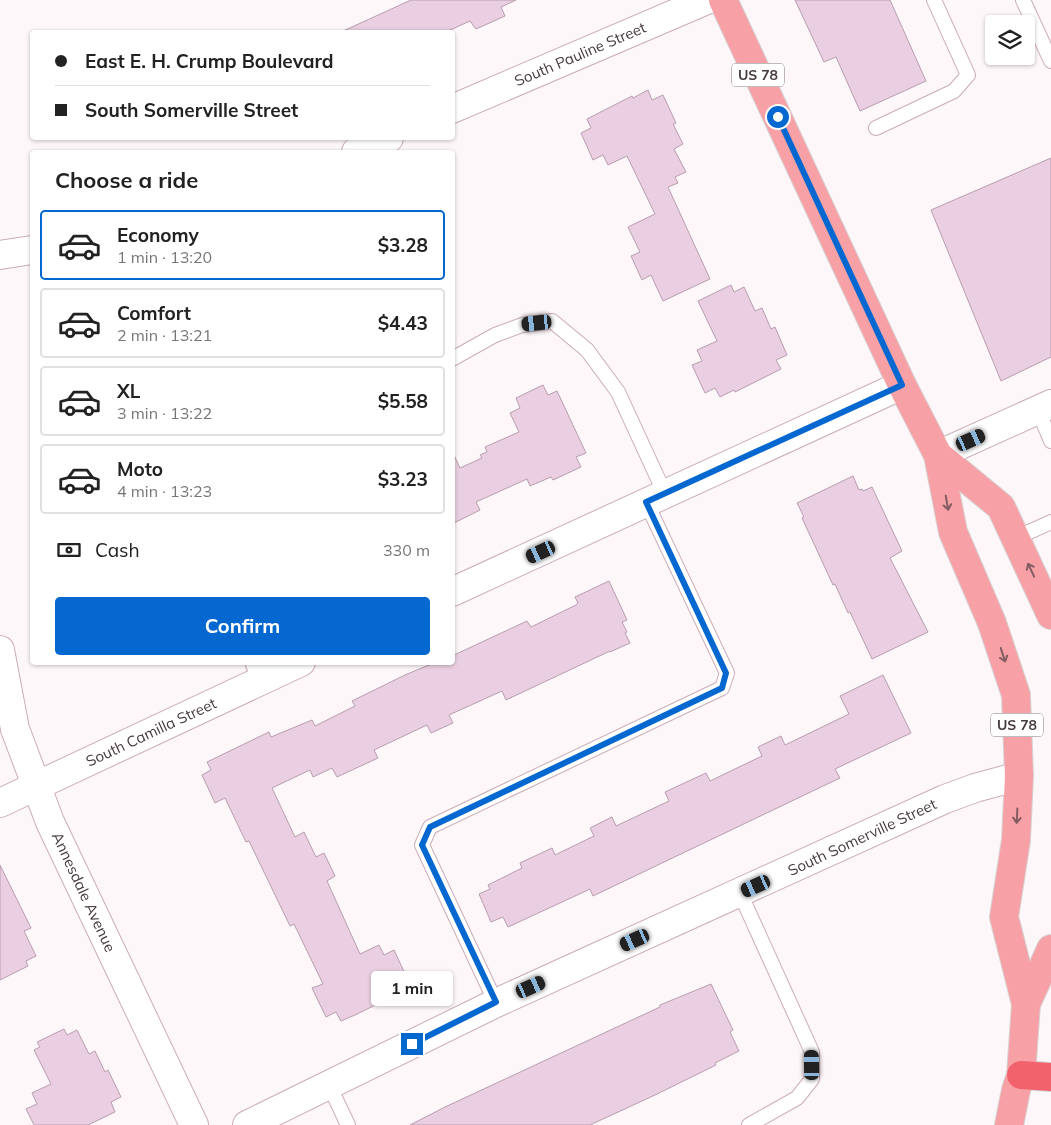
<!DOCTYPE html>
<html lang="en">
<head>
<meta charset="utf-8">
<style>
	:root { --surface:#fff; --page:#f2f2f2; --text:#222; --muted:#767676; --line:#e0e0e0; --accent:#0468d0 }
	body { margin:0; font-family:Mulish,sans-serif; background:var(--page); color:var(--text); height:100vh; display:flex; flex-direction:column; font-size:19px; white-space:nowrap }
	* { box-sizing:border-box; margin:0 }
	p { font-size:16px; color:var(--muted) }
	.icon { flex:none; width:28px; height:28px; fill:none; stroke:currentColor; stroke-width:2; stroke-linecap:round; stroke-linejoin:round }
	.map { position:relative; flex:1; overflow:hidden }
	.drawer { position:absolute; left:30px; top:150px; width:425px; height:515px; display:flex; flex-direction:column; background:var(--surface); border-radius:5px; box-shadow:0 1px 4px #0004 }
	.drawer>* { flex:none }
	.top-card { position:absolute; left:30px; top:30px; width:425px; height:110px; border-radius:5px; box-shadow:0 1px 4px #0004; display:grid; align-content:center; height:110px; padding:0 25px; background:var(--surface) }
	.fabs { position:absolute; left:985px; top:15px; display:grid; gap:10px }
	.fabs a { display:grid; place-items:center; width:50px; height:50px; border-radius:5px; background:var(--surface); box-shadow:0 1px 4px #0004; font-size:25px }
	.end { position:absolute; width:22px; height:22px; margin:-11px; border:6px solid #0468d0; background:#fff; box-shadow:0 0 0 2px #fff }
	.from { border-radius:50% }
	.bubble { position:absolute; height:35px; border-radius:5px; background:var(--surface); box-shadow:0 1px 4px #0004; font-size:16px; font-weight:700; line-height:35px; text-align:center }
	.car { position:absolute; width:15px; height:30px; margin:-15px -8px; border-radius:6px; box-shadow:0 0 4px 1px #0007; background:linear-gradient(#222 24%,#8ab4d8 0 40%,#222 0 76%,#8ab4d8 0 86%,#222 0) }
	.top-card b { display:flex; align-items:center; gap:18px; height:48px; font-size:19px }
	.top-card b+b { border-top:1px solid var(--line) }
	.top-card i { width:12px; height:12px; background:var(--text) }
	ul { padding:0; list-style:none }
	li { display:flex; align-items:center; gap:15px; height:70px; margin:0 10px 8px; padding:0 15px; border:2px solid var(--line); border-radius:5px }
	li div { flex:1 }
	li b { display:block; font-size:19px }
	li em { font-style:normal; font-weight:700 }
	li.selected { border-color:var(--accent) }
	li>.icon { width:45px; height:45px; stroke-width:1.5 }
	h2 { padding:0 25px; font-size:22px; line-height:60px }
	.pay { display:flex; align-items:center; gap:12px; height:55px; padding:0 25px; font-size:19px }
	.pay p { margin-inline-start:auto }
	.cta { display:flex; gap:10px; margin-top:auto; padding:10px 25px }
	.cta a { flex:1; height:58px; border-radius:5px; background:var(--accent); color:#fff; font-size:20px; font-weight:700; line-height:58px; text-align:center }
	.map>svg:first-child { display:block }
	.building { fill:#e9cfe1; stroke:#b79daf }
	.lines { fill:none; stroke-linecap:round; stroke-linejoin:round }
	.service-casing { stroke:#cbacb5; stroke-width:16 }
	.minor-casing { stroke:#cbacb5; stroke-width:30 }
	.primary-casing { stroke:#d6d3d4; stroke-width:30 }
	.motorway-casing { stroke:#d6d3d4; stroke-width:30 }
	.service { stroke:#fff; stroke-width:14 }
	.minor { stroke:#fff; stroke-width:28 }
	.primary { stroke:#f7a1a7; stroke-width:28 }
	.motorway { stroke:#f1626d; stroke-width:28 }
	.oneway { stroke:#845d62 }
	.route { stroke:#0468d0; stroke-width:6 }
	.labels { text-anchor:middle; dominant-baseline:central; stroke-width:4; stroke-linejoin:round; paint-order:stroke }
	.shield { fill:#fff; stroke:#7e7477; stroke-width:1 }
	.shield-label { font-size:14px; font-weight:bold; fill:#46393d }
	.street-label { font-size:15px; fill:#46393d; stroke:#fff }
</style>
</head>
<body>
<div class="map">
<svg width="1051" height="1125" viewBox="0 0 1051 1125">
	<rect width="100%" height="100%" fill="#fef7f9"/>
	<!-- building -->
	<path class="building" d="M411 0H516L501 7 505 16 476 29 470 21 446 32H341Z
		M795 0H890L926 81 860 111 836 57 824 62Z
		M648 90 652 100 663 95 676 123 673 124 683 144 674 149 686 172 675 177 678 183 668 187 710 279 663 301 651 275 642 280 631 256 640 252 628 227 655 214 627 156 608 165 603 155 593 160 581 133 591 128 587 119 632 96 633 98Z
		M1051 158V357L1001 381 931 210Z
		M731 285 734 292 744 287 755 311 762 308 771 329 775 327 787 355 776 360 781 369 735 392 734 390 720 397 715 388 705 393 692 365 702 361 697 350 717 341 698 301Z
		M543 385 548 395 557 391 579 438 586 453 576 457 581 467 553 480 551 477 530 486 527 479 476 502 480 510 452 524V451L460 468 482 458 480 455 487 452 485 447 519 432 510 413 520 408 516 398Z
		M853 476 859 490 862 489 863 491 872 487 902 551 890 558 928 632 872 659 850 612 848 613 835 584 833 585 802 518 804 517 797 503Z
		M609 581 627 620 622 622 627 632 625 633 630 643 610 652V651L506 700 502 691 449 715 453 723 431 733 427 725 374 750 378 758 337 777 332 768 313 777 310 770 272 788 295 837 304 832 316 857 324 853 335 876 327 881 360 954 379 945 384 955 394 950 407 978 397 983 402 992 355 1015 341 1021 336 1012 326 1017 312 988 323 984 294 924 290 926 249 841 246 842 225 798 215 803 202 775 211 770 207 762 269 732 271 737 312 720 315 726 355 706 352 701 405 675 436 662H452V656L527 621 531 627 576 605 578 603 575 597Z
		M883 675 911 733 835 769 840 778 593 896 590 889 588 890 508 927 503 917 491 922 479 894 490 889 488 885 522 868 520 863 552 848 555 855 594 836 590 828 612 817 616 826 669 801 665 792 706 773 710 781 762 756 758 747 781 736 785 745 849 714 840 696Z
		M0 865 31 928 24 931 36 956 26 961 28 966 0 980Z
		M711 984 733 1030 730 1032 739 1051 715 1063 716 1065 655 1095 590 1125H410L445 1107 660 1007V1005Z
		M64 1029 67 1035 77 1030 89 1054 95 1051 105 1072 108 1070 121 1097 111 1102 115 1112 88 1125H34L26 1109 37 1104 32 1093 51 1084 34 1050 40 1047 37 1042Z"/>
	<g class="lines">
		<defs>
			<path id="service" d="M1023 0 1051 61
				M876 128 954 91 968 75 934 0
				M452 359 495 335 522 325 552 321 587 350 618 392 665 494
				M1038 410 1051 441
				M1016 538 1051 522
				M252 662 260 682
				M740 893 812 1052V1079L797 1098 749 1125
				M496 1003 422 845 430 827 722 688 727 673 646 502
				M329 1085 348 1125"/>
			<path id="minor" d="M452 109 707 0
				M356 152 389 138
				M0 255 32 250
				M938 455 1051 404
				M452 592 902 385
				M0 650 15 729 50 822 194 1125
				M0 803 301 662
				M247 1125 496 1003 945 799 975 788 1019 776"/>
			<path id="primary" d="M723 0 902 385 938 455 953 532 992 623 1016 695 1019 776 1016 840 1004 917 1026 1004 1021 1075 1016 1090 1009 1125
				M938 455 1001 507 1051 615
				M1026 1004 1051 949"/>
			<path id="motorway" d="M1021 1075 1051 1077"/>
		</defs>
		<!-- service casing -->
		<use href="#service" class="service-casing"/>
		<!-- minor casing -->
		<use href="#minor" class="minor-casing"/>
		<!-- primary casing -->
		<use href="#primary" class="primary-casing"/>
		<!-- motorway casing -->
		<use href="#motorway" class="motorway-casing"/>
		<!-- service -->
		<use href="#service" class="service"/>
		<!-- minor -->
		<use href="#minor" class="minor"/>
		<!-- primary -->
		<use href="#primary" class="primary"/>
		<!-- motorway -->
		<use href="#motorway" class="motorway"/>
	</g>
	<!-- one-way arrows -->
	<defs><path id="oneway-shaft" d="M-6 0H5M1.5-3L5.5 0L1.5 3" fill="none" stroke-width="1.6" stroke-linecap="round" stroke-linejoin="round" transform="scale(1.25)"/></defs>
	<g class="oneway">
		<use href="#oneway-shaft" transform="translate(947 503) rotate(80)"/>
		<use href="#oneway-shaft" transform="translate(1031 570) rotate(-115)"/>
		<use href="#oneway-shaft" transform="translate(1003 655) rotate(72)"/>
		<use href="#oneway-shaft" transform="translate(1017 816) rotate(93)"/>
	</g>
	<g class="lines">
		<!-- route -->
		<path class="route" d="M412 1044 496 1002 422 845 430 827 722 688 726 673 646 502 902 385 778 117"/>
	</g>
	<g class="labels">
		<!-- shield labels -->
		<g class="shield">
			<rect x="732" y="63.5" width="52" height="23" rx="4"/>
			<rect x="991" y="713.5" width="52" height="23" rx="4"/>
		</g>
		<g class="shield-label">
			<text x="758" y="75">US 78</text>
			<text x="1017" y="725">US 78</text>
		</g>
		<!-- street labels -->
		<g class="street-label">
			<text transform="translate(580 54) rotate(-23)">South Pauline Street</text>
			<text transform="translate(151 732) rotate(-25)">South Camilla Street</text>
			<text transform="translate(862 837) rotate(-25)">South Somerville Street</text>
			<text transform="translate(84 892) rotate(65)">Annesdale Avenue</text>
		</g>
	</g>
</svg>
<div class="fabs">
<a><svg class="icon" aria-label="layers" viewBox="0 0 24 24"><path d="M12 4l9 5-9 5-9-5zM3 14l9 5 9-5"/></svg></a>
</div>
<i class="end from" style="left:778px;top:117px"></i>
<i class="end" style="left:412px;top:1044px"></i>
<div class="bubble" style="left:371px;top:971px;width:82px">1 min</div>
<i class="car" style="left:537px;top:323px;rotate:264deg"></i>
<i class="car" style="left:971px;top:440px;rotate:66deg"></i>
<i class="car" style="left:541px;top:552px;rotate:245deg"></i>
<i class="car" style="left:756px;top:886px;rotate:246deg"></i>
<i class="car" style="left:635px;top:940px;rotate:246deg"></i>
<i class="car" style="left:531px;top:987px;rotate:66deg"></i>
<i class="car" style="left:812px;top:1065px;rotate:359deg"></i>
<div class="top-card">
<b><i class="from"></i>East E. H. Crump Boulevard</b>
<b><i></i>South Somerville Street</b>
</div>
<section class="drawer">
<h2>Choose a ride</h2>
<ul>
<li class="selected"><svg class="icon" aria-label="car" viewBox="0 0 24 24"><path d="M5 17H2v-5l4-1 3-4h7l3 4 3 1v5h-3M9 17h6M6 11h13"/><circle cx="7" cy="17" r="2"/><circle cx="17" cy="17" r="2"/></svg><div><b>Economy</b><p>1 min · 13:20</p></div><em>$3.28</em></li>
<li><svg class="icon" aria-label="car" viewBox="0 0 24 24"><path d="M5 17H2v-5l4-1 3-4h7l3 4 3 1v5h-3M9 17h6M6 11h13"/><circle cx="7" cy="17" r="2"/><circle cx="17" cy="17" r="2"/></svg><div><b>Comfort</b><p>2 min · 13:21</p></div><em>$4.43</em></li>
<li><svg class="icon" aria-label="car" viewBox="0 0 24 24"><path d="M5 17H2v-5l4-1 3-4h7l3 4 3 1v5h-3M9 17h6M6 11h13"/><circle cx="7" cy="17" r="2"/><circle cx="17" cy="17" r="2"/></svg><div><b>XL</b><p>3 min · 13:22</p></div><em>$5.58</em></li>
<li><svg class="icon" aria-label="car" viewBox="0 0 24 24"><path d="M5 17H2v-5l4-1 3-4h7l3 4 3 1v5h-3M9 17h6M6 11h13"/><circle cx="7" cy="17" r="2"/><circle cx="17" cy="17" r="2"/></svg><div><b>Moto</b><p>4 min · 13:23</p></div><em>$3.23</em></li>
</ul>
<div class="pay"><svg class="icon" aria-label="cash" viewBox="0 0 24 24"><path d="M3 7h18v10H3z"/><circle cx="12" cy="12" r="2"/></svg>Cash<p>330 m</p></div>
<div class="cta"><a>Confirm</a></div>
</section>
</div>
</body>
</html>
